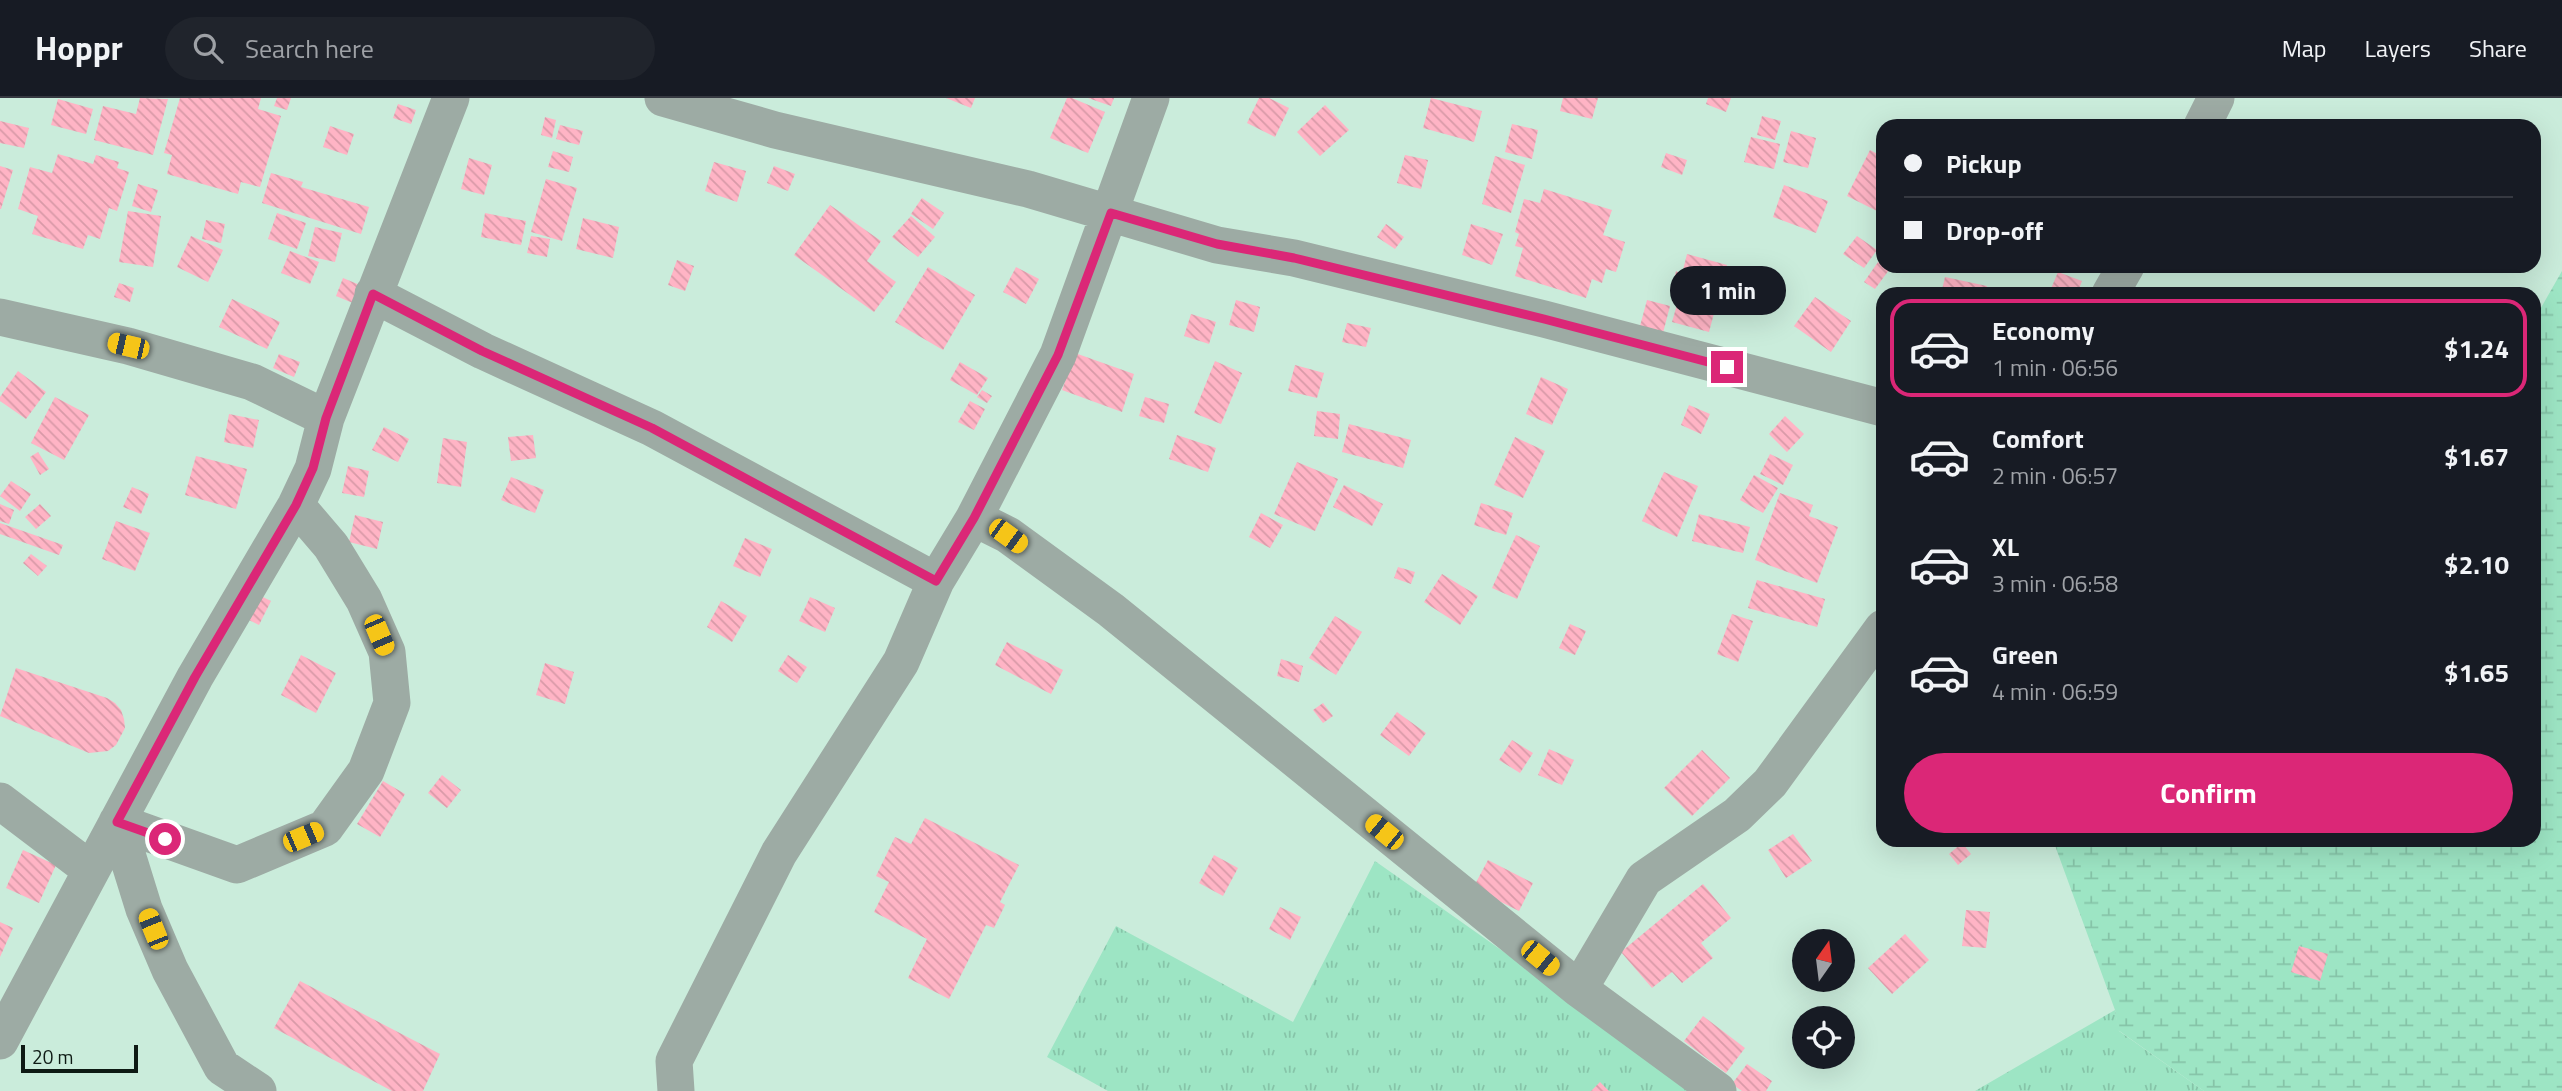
<!DOCTYPE html>
<html lang="en">
<head>
<meta charset="utf-8">
<style>
	:root { --surface:#171b24; --page:#20242c; --text:#f1f3f6; --muted:#9ea1a6; --line:#363941; --accent:#db2777 }
	body { margin:0; font-family:"Titillium Web",sans-serif; background:var(--page); color:var(--text); height:100vh; display:flex; flex-direction:column; font-size:26px; white-space:nowrap }
	* { box-sizing:border-box; margin:0 }
	p { font-size:23px; color:var(--muted) }
	.icon { flex:none; width:38px; height:38px; fill:none; stroke:currentColor; stroke-width:2; stroke-linecap:round; stroke-linejoin:round }
	.map { position:relative; flex:1; overflow:hidden }
	.details { position:absolute; left:1876px; top:189px; width:665px; height:560px; display:flex; flex-direction:column; background:var(--surface); border-radius:21px; box-shadow:0 7px 28px #0002 }
	.details>* { flex:none }
	.hud { position:absolute; left:1876px; top:21px; width:665px; height:154px; border-radius:21px; box-shadow:0 7px 28px #0002; display:grid; align-content:center; height:154px; padding:0 28px; background:var(--surface) }
	.needle { width:46px; rotate:14deg }
	.fabs { position:absolute; left:1792px; top:831px; display:grid; gap:14px }
	.fabs a { display:grid; place-items:center; width:63px; height:63px; border-radius:50%; background:var(--surface); box-shadow:0 7px 28px #0002; font-size:35px }
	.scale { position:absolute; left:21px; bottom:18px; width:117px; box-sizing:border-box; padding-left:7px; border:4px solid #0e1a14; border-top:0; font-size:19px; line-height:24px; white-space:nowrap; color:#0e1a14; -webkit-text-stroke:5px #caecdb; paint-order:stroke }
	.end { position:absolute; width:32px; height:32px; margin:-16px; border:9px solid #db2777; background:#fff; box-shadow:0 0 0 4px #fff }
	.from { border-radius:50% }
	.bubble { position:absolute; height:49px; border-radius:24px; background:var(--surface); box-shadow:0 7px 28px #0002; font-size:23px; font-weight:700; line-height:49px; text-align:center }
	.car { position:absolute; width:21px; height:42px; margin:-21px -10px; border-radius:9px; box-shadow:0 0 5px 2px #0007; background:linear-gradient(#f5c518 24%,#345 0 40%,#f5c518 0 76%,#345 0 86%,#f5c518 0) }
	.hud b { display:flex; align-items:center; gap:24px; height:66px; font-size:26px }
	.hud b+b { border-top:2px solid var(--line) }
	.hud i { width:18px; height:18px; background:var(--text) }
	ul { padding:12px 0 0; list-style:none }
	li { display:flex; align-items:center; gap:21px; height:98px; margin:0 14px 10px; padding:0 14px; border:4px solid transparent; border-radius:21px }
	li div { flex:1 }
	li b { display:block; font-size:26px }
	li em { font-style:normal; font-weight:700 }
	li.on { border-color:var(--accent) }
	li>.icon { width:63px; height:63px; stroke-width:1.5 }
	.cta { display:flex; gap:14px; margin-top:auto; padding:14px 28px }
	.cta a { flex:1; height:80px; border-radius:42px; background:var(--accent); color:#fff; font-size:28px; font-weight:700; line-height:80px; text-align:center }
	header { display:flex; align-items:center; gap:42px; box-sizing:border-box; height:98px; padding:0 35px; background:var(--surface); border-bottom:2px solid var(--line) }
	header strong { font-size:33px }
	nav { display:flex; gap:38px; margin-inline-start:auto; font-size:24px }
	.search { width:490px; height:63px; background:var(--page); display:flex; align-items:center; gap:18px; box-sizing:border-box; padding:0 24px; border-radius:38px; color:var(--muted); font-size:26px }
	.map>svg:first-child { display:block }
	.grass { fill:url(#grass-tufts) }
	.wetland { fill:url(#wetland-marsh) }
	.building { fill:url(#building-back-hatch) }
	.lines { fill:none; stroke-linecap:round; stroke-linejoin:round }
	.minor { stroke:#9daba4; stroke-width:37 }
	.route { stroke:#db2777; stroke-width:9 }
</style>
</head>
<body>
<header>
<strong>Hoppr</strong>
<div class="search"><svg class="icon" aria-label="search" viewBox="0 0 24 24"><circle cx="10" cy="10" r="6"/><path d="M15 15l6 6"/></svg>Search here</div>
<nav><a>Map</a><a>Layers</a><a>Share</a></nav>
</header>
<div class="map">
<svg width="2562" height="993" viewBox="0 0 2562 993">
	<defs>
		<pattern id="grass-tufts" width="24" height="20" patternUnits="userSpaceOnUse" patternTransform="scale(1.75)"><rect width="24" height="20" fill="#9de5c4"/><path d="M3 7l-1-3M5 7V3M7 7l1-3M15 17l-1-3M17 17v-4M19 17l1-3" fill="none" stroke="#86c4a8"/></pattern>
		<pattern id="wetland-marsh" width="20" height="14" patternUnits="userSpaceOnUse" patternTransform="scale(1.75)"><rect width="20" height="14" fill="#9de5c4"/><path d="M1 5h8M5 5V1M11 12h8M15 12V8" fill="none" stroke="#86c4a8"/></pattern>
		<pattern id="building-back-hatch" width="6" height="6" patternUnits="userSpaceOnUse" patternTransform="scale(1.75)"><rect width="6" height="6" fill="#ffb4c5"/><path d="M-1 5l2 2M0 0l6 6M5-1l2 2" fill="none" stroke="#d99aa8"/></pattern>
	</defs>
	<rect width="100%" height="100%" fill="#caecdb"/>
	<!-- grass -->
	<path class="grass" d="M1375 763 1701 993H1108L1047 959 1116 828 1293 924Z
		M2115 912 2119 933 2204 993H1975Z"/>
	<!-- wetland -->
	<path class="wetland" d="M2562 173V993H2204L2118 932 2115 912 2053 742H2534V222Z"/>
	<!-- building -->
	<path class="building" d="M140 0 168 1 153 57 94 42 103 8 136 16Z
		M180 0H261L258 11 281 18 260 89 241 84 238 96 167 76 172 57 164 55Z
		M277 0H291L287 12 274 8Z
		M946 0H975L971 10Z
		M1067 0H1072L1105 14 1088 55 1050 40Z
		M1088 0H1114L1111 8Z
		M1259 0H1269L1289 10 1275 39 1247 25Z
		M1431 0 1482 13 1474 44 1423 30Z
		M1563 0H1598L1592 21 1560 13Z
		M1708 0H1731L1726 14 1706 6Z
		M58 1 93 11 86 36 51 27Z
		M398 6 416 12 411 26 393 20Z
		M1325 7 1349 32 1320 58 1297 34Z
		M1762 18 1781 23 1775 42 1757 37Z
		M545 19 556 22 552 40 541 37Z
		M0 23 29 30 24 50 0 45Z
		M1512 26 1538 32 1532 61 1505 54Z
		M560 27 583 33 579 47 556 41Z
		M330 28 354 36 347 57 323 49Z
		M1791 33 1816 40 1808 70 1783 64Z
		M1751 39 1780 46 1774 71 1744 64Z
		M1870 52 1883 59 1881 115 1847 98Z
		M553 53 573 59 569 74 548 69Z
		M1666 55 1687 62 1682 77 1661 69Z
		M58 56 93 66 96 57 119 64 117 70 129 74 117 113 109 110 100 141 88 137 83 151 32 136 38 118 18 111 30 69 52 75Z
		M1405 57 1428 62 1421 91 1397 85Z
		M1495 58 1525 67 1511 115 1482 106Z
		M469 60 492 67 484 97 461 91Z
		M714 64 746 73 737 104 705 93Z
		M0 68 13 72 1 111H0Z
		M774 68 795 76 788 93 767 85Z
		M271 75 303 84 301 89 369 109 361 136 262 105Z
		M546 81 577 90 562 143 531 134Z
		M138 86 158 92 151 114 132 108Z
		M1784 87 1828 103 1816 135 1773 119Z
		M1544 91 1612 112 1603 137 1625 144 1616 174 1606 171 1602 185 1592 181 1586 200 1515 178 1523 150 1515 148 1519 136 1515 134 1524 101 1540 105Z
		M922 100 944 115 933 131 911 116Z
		M830 107 881 143 867 163 896 184 874 214 794 157Z
		M128 113 161 118 153 169 119 164Z
		M277 115 306 125 297 151 268 141Z
		M485 115 526 123 521 147 481 139Z
		M911 118 935 139 918 159 892 139Z
		M583 120 619 129 613 160 576 151Z
		M206 122 225 126 221 145 202 141Z
		M1386 126 1404 139 1395 151 1377 139Z
		M1471 126 1503 136 1492 167 1462 157Z
		M315 129 342 135 335 164 308 158Z
		M191 138 223 152 208 184 177 169Z
		M531 138 550 141 547 159 527 155Z
		M1857 138 1877 152 1864 170 1843 156Z
		M290 153 319 164 310 186 281 175Z
		M1687 156 1727 167 1709 234 1672 224 1680 196 1671 194 1676 173 1682 176Z
		M677 162 694 168 685 193 668 187Z
		M1878 164 1889 172 1875 191 1864 184Z
		M928 169 975 197 943 252 895 224Z
		M1016 169 1039 181 1026 206 1003 194Z
		M2058 174 2082 183 2077 196H2057L2050 193Z
		M1945 179 1987 188 1986 196H1941Z
		M343 180 367 190 360 208 336 198Z
		M119 185 134 190 130 204 114 199Z
		M1815 199 1851 223 1831 254 1794 228Z
		M232 201 280 224 267 251 219 229Z
		M1236 202 1260 209 1254 234 1229 227Z
		M1647 202 1670 208 1663 235 1640 228Z
		M1191 216 1216 224 1209 246 1184 238Z
		M1347 225 1371 230 1366 249 1342 244Z
		M1075 255 1134 276 1122 314 1062 292Z
		M279 256 300 264 294 279 273 270Z
		M1215 263 1242 275 1221 326 1194 315Z
		M960 264 988 280 977 297 950 282Z
		M1295 267 1324 275 1317 300 1288 293Z
		M18 273 46 294 26 321 0 303V299Z
		M1541 279 1568 291 1552 327 1526 316Z
		M982 292 992 298 987 305 977 299Z
		M55 299 89 317 64 362 31 345Z
		M1145 299 1169 306 1164 325 1139 318Z
		M970 303 985 311 974 332 958 324Z
		M1689 307 1710 316 1701 336 1681 327Z
		M1317 313 1340 316 1338 341 1314 338Z
		M229 316 259 322 253 350 224 344Z
		M1785 318 1804 336 1787 354 1769 336Z
		M1349 326 1411 342 1403 370 1342 354Z
		M384 329 409 341 398 364 372 352Z
		M533 337 536 360 511 363 508 339Z
		M1177 337 1216 350 1208 374 1169 361Z
		M1515 339 1545 353 1523 400 1494 387Z
		M443 340 467 344 461 389 437 385Z
		M38 354 49 371 40 377 30 359Z
		M1770 356 1793 367 1783 387 1760 376Z
		M196 358 247 371 236 411 185 397Z
		M1297 364 1338 381 1315 433 1274 416Z
		M348 368 369 373 364 399 342 395Z
		M1664 374 1698 388 1677 439 1642 423Z
		M1754 377 1778 390 1763 415 1740 402Z
		M511 379 544 392 535 415 501 402Z
		M11 383 31 396 20 413 0 398Z
		M1344 387 1383 406 1372 428 1333 409Z
		M132 389 149 396 141 416 123 409Z
		M1780 395 1813 407 1809 418 1838 429 1817 485 1755 462Z
		M1481 405 1513 415 1506 437 1474 427Z
		M0 406 14 412 9 426 0 423Z
		M40 406 51 418 36 431 25 419Z
		M1261 415 1283 427 1270 450 1249 439Z
		M1699 416 1750 429 1743 455 1692 443Z
		M355 417 383 424 377 451 349 444Z
		M116 423 150 435 135 473 102 461Z
		M0 425 63 447 59 457 0 436Z
		M1516 437 1540 448 1517 501 1492 490Z
		M745 440 772 451 760 479 733 468Z
		M31 456 47 468 38 478 23 465Z
		M1398 469 1415 474 1411 486 1394 480Z
		M1442 476 1478 498 1460 527 1424 504Z
		M1757 482 1825 501 1817 529 1748 510Z
		M248 492 271 503 259 527 237 516Z
		M810 499 835 510 825 534 799 523Z
		M721 503 747 518 732 544 707 529Z
		M1732 516 1753 523 1738 564 1717 556Z
		M1335 518 1362 534 1336 577 1309 560Z
		M1570 526 1586 533 1575 557 1559 550Z
		M1007 544 1063 572 1051 596 995 567Z
		M301 557 336 575 316 615 281 597Z
		M788 557 807 569 797 585 778 573Z
		M1281 561 1303 568 1299 584 1277 578Z
		M545 565 574 574 565 606 536 597Z
		M16 570 107 600 115 605 121 612 124 621 125 630 116 647 108 653 89 655 0 618Z
		M1323 605 1333 618 1323 625 1313 612Z
		M1397 614 1426 635 1409 658 1380 637Z
		M1512 642 1533 655 1520 675 1499 662Z
		M1549 651 1574 662 1562 687 1538 677Z
		M1702 652 1730 680 1692 718 1664 690Z
		M442 677 461 692 447 710 428 695Z
		M383 683 405 696 380 739 357 726Z
		M925 720 1019 767 1000 804 1005 807 994 830 986 827 949 901 908 880 927 841 874 814 889 784 876 778 895 739 911 746Z
		M1793 736 1812 763 1786 780 1768 752Z
		M1962 745 1971 756 1958 767 1949 756Z
		M23 752 56 767 39 805 6 790Z
		M1214 757 1238 770 1223 798 1199 785Z
		M1488 762 1533 785 1519 813 1473 790Z
		M1703 786 1731 820 1701 845 1713 860 1682 885 1672 874 1652 890 1621 854Z
		M1280 809 1301 819 1290 842 1269 831Z
		M1966 812 1990 814 1986 850 1962 848Z
		M0 824 13 830 0 859Z
		M1905 836 1929 862 1892 896 1868 870Z
		M2299 848 2328 856 2320 883 2291 874Z
		M300 883 440 956 423 993H392L274 930Z
		M1703 918 1745 950 1726 975 1684 943Z
		M1747 966 1772 983 1766 993H1742L1732 986Z
		M1600 984 1609 993H1591Z"/>
	<g class="lines">
		<!-- minor -->
		<path class="minor" d="M663 0 775 32 1028 91 1217 147 1294 160 1544 221 1883 310
			M2202 28 2216 0
			M373 196 483 253 652 330 936 483
			M2110 196 2126 168
			M0 219 128 248 252 284 326 320
			M974 420 1008 437 1111 512 1579 891 1718 993
			M0 703 91 772
			M117 724 237 767 325 730 366 673 392 605 387 554 364 502 331 448 296 407
			M117 724 144 811 170 872 222 969 258 993
			M1579 891 1644 781 1737 717 1770 685 1883 530
			M0 943 195 579 296 407 313 371 326 320 451 0
			M676 993 674 963 779 755 901 564 936 483 974 420 1058 257 1151 0"/>
	</g>
	<g class="lines">
		<!-- route -->
		<path class="route" d="M165 741 117 724 195 579 296 407 313 370 326 320 373 196 482 253 652 330 936 483 974 420 1058 257 1111 115 1217 146 1294 160 1544 221 1727 269"/>
	</g>
</svg>
<div class="fabs">
<a><svg class="needle" viewBox="-14 -14 28 28"><path d="M0-13l5 13h-10z" fill="#e53935"/><path d="M0 13l5-13h-10z" fill="#9ea1a6"/></svg></a>
<a><svg class="icon" aria-label="locate" viewBox="0 0 24 24"><circle cx="12" cy="12" r="6"/><path d="M12 2v4M12 18v4M2 12h4M18 12h4"/></svg></a>
</div>
<div class="scale">20 m</div>
<i class="end from" style="left:165px;top:741px"></i>
<i class="end" style="left:1727px;top:269px"></i>
<div class="bubble" style="left:1670px;top:168px;width:116px">1 min</div>
<i class="car" style="left:128px;top:248px;rotate:283deg"></i>
<i class="car" style="left:1008px;top:438px;rotate:126deg"></i>
<i class="car" style="left:379px;top:537px;rotate:157deg"></i>
<i class="car" style="left:1384px;top:734px;rotate:309deg"></i>
<i class="car" style="left:303px;top:739px;rotate:67deg"></i>
<i class="car" style="left:153px;top:831px;rotate:338deg"></i>
<i class="car" style="left:1540px;top:860px;rotate:129deg"></i>
<div class="hud">
<b><i class="from"></i>Pickup</b>
<b><i></i>Drop-off</b>
</div>
<section class="details">
<ul>
<li class="on"><svg class="icon" aria-label="car" viewBox="0 0 24 24"><path d="M5 17H2v-5l4-1 3-4h7l3 4 3 1v5h-3M9 17h6M6 11h13"/><circle cx="7" cy="17" r="2"/><circle cx="17" cy="17" r="2"/></svg><div><b>Economy</b><p>1 min · 06:56</p></div><em>$1.24</em></li>
<li><svg class="icon" aria-label="car" viewBox="0 0 24 24"><path d="M5 17H2v-5l4-1 3-4h7l3 4 3 1v5h-3M9 17h6M6 11h13"/><circle cx="7" cy="17" r="2"/><circle cx="17" cy="17" r="2"/></svg><div><b>Comfort</b><p>2 min · 06:57</p></div><em>$1.67</em></li>
<li><svg class="icon" aria-label="car" viewBox="0 0 24 24"><path d="M5 17H2v-5l4-1 3-4h7l3 4 3 1v5h-3M9 17h6M6 11h13"/><circle cx="7" cy="17" r="2"/><circle cx="17" cy="17" r="2"/></svg><div><b>XL</b><p>3 min · 06:58</p></div><em>$2.10</em></li>
<li><svg class="icon" aria-label="car" viewBox="0 0 24 24"><path d="M5 17H2v-5l4-1 3-4h7l3 4 3 1v5h-3M9 17h6M6 11h13"/><circle cx="7" cy="17" r="2"/><circle cx="17" cy="17" r="2"/></svg><div><b>Green</b><p>4 min · 06:59</p></div><em>$1.65</em></li>
</ul>
<div class="cta"><a>Confirm</a></div>
</section>
</div>
</body>
</html>
